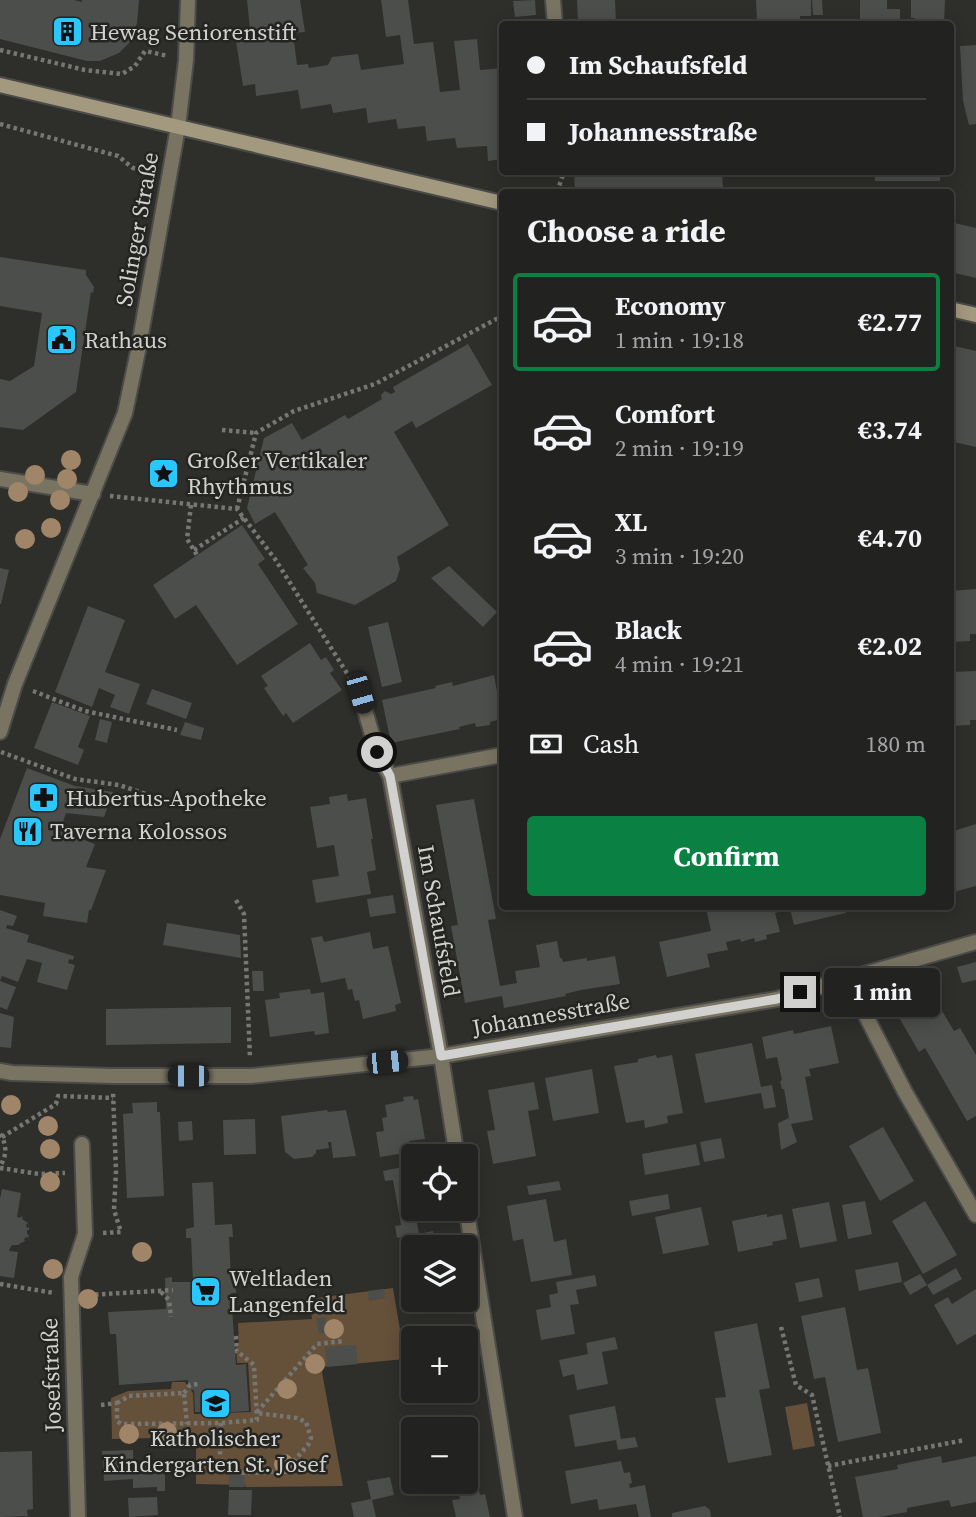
<!DOCTYPE html>
<html lang="en">
<head>
<meta charset="utf-8">
<style>
	:root { --surface:#222220; --page:#2e2f2d; --text:#f1f3f6; --muted:#a2a4a5; --line:#3f3f3e; --accent:#0b8043 }
	body { margin:0; font-family:"Source Serif 4",serif; background:var(--page); color:var(--text); height:100vh; display:flex; flex-direction:column; font-size:26px; white-space:nowrap }
	* { box-sizing:border-box; margin:0 }
	p { font-size:23px; color:var(--muted) }
	.icon { flex:none; width:38px; height:38px; fill:none; stroke:currentColor; stroke-width:2; stroke-linecap:round; stroke-linejoin:round }
	.map { position:relative; flex:1; overflow:hidden }
	.drawer { position:absolute; left:499px; top:189px; width:455px; height:721px; display:flex; flex-direction:column; background:var(--surface); border-radius:7px; box-shadow:0 4px 18px #0003,0 0 0 2px var(--line) }
	.drawer>* { flex:none }
	.top-card { position:absolute; left:499px; top:21px; width:455px; height:154px; border-radius:7px; box-shadow:0 4px 18px #0003,0 0 0 2px var(--line); display:grid; align-content:center; height:154px; padding:0 28px; background:var(--surface) }
	.fabs { position:absolute; left:401px; top:1144px; display:grid; gap:14px }
	.fabs a { display:grid; place-items:center; width:77px; height:77px; border-radius:7px; background:var(--surface); box-shadow:0 4px 18px #0003,0 0 0 2px var(--line); font-size:35px }
	.end { position:absolute; width:32px; height:32px; margin:-16px; border:9px solid #d1d2cf; background:#111; box-shadow:0 0 0 4px #111 }
	.from { border-radius:50% }
	.bubble { position:absolute; height:49px; border-radius:7px; background:var(--surface); box-shadow:0 4px 18px #0003,0 0 0 2px var(--line); font-size:23px; font-weight:700; line-height:49px; text-align:center }
	.car { position:absolute; width:21px; height:42px; margin:-21px -10px; border-radius:9px; box-shadow:0 0 5px 2px #0007; background:linear-gradient(#222 24%,#8ab4d8 0 40%,#222 0 76%,#8ab4d8 0 86%,#222 0) }
	.top-card b { display:flex; align-items:center; gap:24px; height:66px; font-size:26px }
	.top-card b+b { border-top:2px solid var(--line) }
	.top-card i { width:18px; height:18px; background:var(--text) }
	ul { padding:0; list-style:none }
	li { display:flex; align-items:center; gap:21px; height:98px; margin:0 14px 10px; padding:0 14px; border:4px solid transparent; border-radius:7px }
	li div { flex:1 }
	li b { display:block; font-size:26px }
	li em { font-style:normal; font-weight:700 }
	li.selected { border-color:var(--accent) }
	li>.icon { width:63px; height:63px; stroke-width:1.5 }
	h2 { padding:0 28px; font-size:32px; line-height:84px }
	.pay { display:flex; align-items:center; gap:18px; height:77px; padding:0 28px; font-size:26px }
	.pay p { margin-inline-start:auto }
	.primary-button { display:flex; gap:14px; margin-top:auto; padding:14px 28px }
	.primary-button a { flex:1; height:80px; border-radius:7px; background:var(--accent); color:#fff; font-size:28px; font-weight:700; line-height:80px; text-align:center }
	.map>svg:first-child { display:block }
	.green { fill:#65503a }
	.building { fill:#4c4e4b }
	.lines { fill:none; stroke-linecap:round; stroke-linejoin:round }
	.service-casing { stroke:#4b4c49; stroke-width:18 }
	.pedestrian-casing { stroke:#4b4c49; stroke-width:18 }
	.minor-casing { stroke:#4b4c49; stroke-width:18 }
	.tertiary-casing { stroke:#4b4c49; stroke-width:18 }
	.secondary-casing { stroke:#4b4c49; stroke-width:18 }
	.path { stroke:#767673; stroke-width:4.5; stroke-dasharray:3.5 3.5; stroke-linecap:butt }
	.service { stroke:#797362; stroke-width:14 }
	.pedestrian { stroke:#797362; stroke-width:14 }
	.minor { stroke:#797362; stroke-width:14 }
	.tertiary { stroke:#797362; stroke-width:14 }
	.secondary { stroke:#a3997f; stroke-width:14 }
	.tree { fill:#a18568 }
	.route { stroke:#d1d2cf; stroke-width:9 }
	.labels { text-anchor:middle; dominant-baseline:central; stroke-width:5; stroke-linejoin:round; paint-order:stroke }
	.poi-label { font-size:23px; fill:#d1d2cf; stroke:#242421; text-anchor:start }
	.street-label { font-size:23px; fill:#d1d2cf; stroke:#242421 }
</style>
</head>
<body>
<div class="map">
<svg width="976" height="1517" viewBox="0 0 976 1517">
	<rect width="100%" height="100%" fill="#2e2e2b"/>
	<!-- green -->
	<path class="green" d="M393 1288 405 1359 321 1367 343 1486 246 1487 245 1485 196 1484V1437L112 1439 111 1398 128 1391 171 1389 172 1382H185L193 1393 194 1414 251 1412 248 1363H237L236 1347H239L238 1323 312 1319 309 1299Z
		M807 1403 815 1446 793 1450 785 1407Z"/>
	<!-- building -->
	<path class="building" d="M0 0H74L82 2V0H139L137 23 130 42 119 53 100 61H87L0 39Z
		M247 0H300L305 32 293 33 297 65 308 64 309 68 328 65 332 57 358 54 361 70 404 64 400 35 386 37 381 0H408L414 44 433 42 440 92 460 90 454 41 477 39 480 70 502 68V159L488 161 487 146 457 148 455 138 427 141 425 126 398 129 396 119 368 123 366 108 333 113 331 104 301 109 298 90 256 96 255 84 243 86 236 41 251 39Z
		M535 0 536 15 515 17 513 1Z
		M577 0H615L616 24H578Z
		M756 0H811V16H800V24H769L768 22H757Z
		M812 0H822L823 15H813Z
		M860 0H887V9H900V24H860Z
		M911 0H945L944 24H915V18H911Z
		M976 45V124L969 125 963 101 960 46Z
		M574 172H674L699 176V172H722L723 187 735 189 734 192H575Z
		M875 172H941L940 181H875Z
		M950 222 976 228V278L950 272Z
		M0 257 86 270V275L94 287 93 293 91 292 76 392 23 430 0 427V379L10 381 34 366 42 313 0 306Z
		M468 344 492 385 416 428 412 421 394 432 449 525 397 557 400 569 396 581 355 605 317 593 315 583 303 568 308 565 275 512 255 524 247 508 264 438 292 423 302 440 345 415 348 419 382 399 381 395 385 391 391 394 395 392 393 387Z
		M950 345 976 351V447L950 441Z
		M242 525 265 559 258 564 298 624 237 665 196 605 175 619 153 585Z
		M449 566 497 612 483 627 431 578Z
		M0 568 9 570 1 604H0Z
		M976 589V634H970V641L953 642 952 636 950 637V591Z
		M88 606 125 620 105 672 140 684 129 714 110 707 115 695 99 688 92 707 55 692Z
		M388 622 402 682 382 687 368 627Z
		M310 643 321 660 326 657 334 670 330 673 342 690 293 723 286 713 283 716 264 688 268 686 261 676Z
		M976 671V720H970V725L950 726V672Z
		M494 675 502 719 490 722V725L476 727 475 723 459 727 460 729 391 743 382 700 436 688 435 686 452 682 453 686Z
		M152 689 192 703 186 719 146 704Z
		M52 702 90 716 78 747 84 750 78 765 34 748Z
		M100 719 112 722 107 743 95 740Z
		M185 722 204 728 201 740 180 735Z
		M27 768 75 786 113 792 104 817 66 813 60 831 95 844 86 867 106 870 91 910H89L87 923 43 916 45 903 0 895V839Z
		M347 794 348 801 366 798 373 839H371L376 870 367 872 371 894 316 903 312 880 339 876 334 845 317 848 310 807 330 804 329 797Z
		M474 799 496 919 488 920 500 986 517 983 515 971 540 967 536 945 557 941 560 958H562L563 962 587 958V961L615 956 620 984 581 990 565 994 566 996 504 1008 502 996 465 1003 451 926 458 925 436 805Z
		M976 824V886L950 893V832Z
		M393 895 396 913 370 917 367 899Z
		M716 906H845L846 913 794 925 790 909 775 913 780 932 766 935 767 939 755 942 754 938 741 942 740 939 726 942 728 950 707 954 710 967 667 977 659 942 711 931 706 908Z
		M0 910 17 916 13 926 7 925 6 928 29 935 27 942 74 956 73 960 69 959 68 963 75 965 67 990 37 982 42 963 27 959 18 982 2 976 0 981Z
		M167 923 240 935 241 958 163 945Z
		M370 932 373 949 388 946 401 1003 395 1005 396 1011 363 1019 359 1000 355 1001 352 989 348 990 345 978 321 983 311 938 322 936 324 942Z
		M976 962V980L962 983 957 967Z
		M252 971H263L264 991H253Z
		M0 981 16 987 7 1010 0 1007Z
		M905 983 910 993 926 984 954 1031 960 1028 976 1055V1116L967 1121 925 1048 919 1052 886 995Z
		M310 989 311 994 324 992 329 1033 315 1035 314 1031 270 1037 265 1000 280 998 279 993Z
		M231 1007V1043L106 1045V1009Z
		M0 1013 14 1017 11 1048 0 1047Z
		M831 1026 839 1063 809 1069 811 1076 805 1077 813 1120 791 1124 797 1142 781 1150 778 1123 789 1118 784 1089H782L780 1081 782 1080 777 1057 766 1059 762 1037 793 1030 794 1034Z
		M752 1043 761 1087 772 1085 776 1107 764 1109 761 1093 705 1103 695 1054Z
		M656 1055 657 1058 672 1055 683 1113 667 1116 668 1123 645 1128 644 1120 626 1123 614 1066 638 1062V1059Z
		M592 1069 599 1113 553 1121 545 1078Z
		M534 1082 539 1109 528 1111 536 1156 493 1164 487 1131 495 1130 488 1090Z
		M413 1096 414 1100 418 1099 425 1139 409 1141 411 1152 380 1157 376 1132 384 1131 382 1118 387 1117 385 1105 404 1101 403 1097Z
		M157 1102V1112H160L164 1196 127 1198 123 1114 133 1113 132 1103Z
		M327 1110 328 1112 346 1110 356 1156 333 1158 331 1142H328L329 1148 316 1150V1153L312 1157 294 1159 285 1152 281 1116Z
		M255 1119 256 1154 224 1155 223 1120Z
		M192 1121 193 1140 179 1141 178 1122Z
		M883 1127 914 1181 880 1201 849 1146Z
		M721 1138 725 1158 704 1162 700 1142Z
		M696 1144 700 1165 645 1175 642 1154Z
		M407 1166 409 1177 413 1176V1209H437L438 1219 417 1223 419 1234 433 1231 436 1248H414L412 1235 397 1238 395 1226 401 1225 393 1180 385 1181 383 1171Z
		M559 1181 561 1190 529 1195 527 1186Z
		M213 1182 215 1225 232 1224 233 1237H229L231 1280 235 1279 236 1293H231L236 1365 246 1364 249 1411 218 1413V1412H195L194 1390H188V1380L119 1385 116 1334H110L108 1312 166 1309 165 1278 172 1277V1282H193L191 1238H186V1229L194 1227 192 1183Z
		M2 1189 21 1193 17 1217 20 1218 21 1216 23 1218 22 1219 28 1223 26 1225 27 1228 29 1227V1230H27V1234L29 1235 28 1238 26 1237 24 1239 25 1241 19 1244V1245H12L10 1248 9 1251 18 1252 14 1278 0 1276V1199Z
		M668 1194 670 1209 632 1216 629 1201Z
		M546 1199 554 1242 566 1239 572 1275 531 1282 523 1239 513 1241 507 1206Z
		M865 1201 872 1234 848 1239 842 1205Z
		M925 1201 957 1255 923 1274 892 1221Z
		M829 1202 837 1241 800 1248 792 1209Z
		M701 1207 709 1245 663 1254 655 1217Z
		M767 1214V1217L782 1214 787 1239 772 1242 773 1245 738 1252 732 1221Z
		M898 1262 902 1282 859 1291 855 1270Z
		M956 1268 962 1279 933 1295 927 1285 910 1295 903 1283 920 1274 927 1285Z
		M595 1275 597 1286 576 1290 579 1304 570 1305 575 1334 541 1340 536 1310 551 1307 549 1295 558 1293 556 1282Z
		M819 1278 823 1297 799 1302 795 1283Z
		M384 1289 385 1298 369 1301 368 1291Z
		M976 1289V1334L957 1345 934 1305 948 1297 952 1304Z
		M845 1307 857 1370 868 1368 881 1433 838 1442 825 1377 814 1379 801 1316Z
		M325 1317 328 1333 319 1334 316 1318Z
		M757 1323 770 1388 759 1390 772 1455 728 1463 715 1398 726 1397 714 1332Z
		M615 1337 618 1349 602 1352 608 1384 577 1390 574 1374 563 1377 559 1360 588 1354 586 1343Z
		M356 1345 358 1364 327 1367 325 1347Z
		M429 1391H465L466 1395 430 1401Z
		M615 1406 621 1439 635 1437 638 1447 618 1450 616 1440 575 1447 569 1415Z
		M437 1416 439 1430H417L416 1420Z
		M471 1425 478 1467 466 1469V1430H451V1428Z
		M133 1450 134 1474H145V1466L165 1465V1491H157V1487L133 1488V1479L104 1481 102 1451Z
		M32 1451 33 1509 27 1510 28 1516 0 1517V1452Z
		M941 1456 942 1463 976 1456V1502L951 1507 949 1500 907 1508V1512L879 1517H863L855 1477 898 1469 897 1465Z
		M621 1461 624 1473 630 1472 632 1483 629 1484 630 1488 645 1485 651 1517H639L636 1504 599 1510 597 1499 571 1504 565 1471Z
		M244 1474 245 1487H229V1475Z
		M390 1477 394 1495 372 1500 376 1517H354L351 1503 371 1499 367 1481Z
		M477 1482 480 1495 485 1494 490 1517H456L452 1500 460 1499 457 1485Z
		M229 1490H252L251 1515H228Z
		M157 1497 158 1515 129 1517 128 1498Z
		M705 1506 710 1510 711 1517H672V1513Z"/>
	<g class="lines">
		<defs>
			<path id="service" d="M360 693 377 752 390 776
				M82 1144 85 1234"/>
			<path id="pedestrian" d="M0 479 93 494"/>
			<path id="minor" d="M553 0 555 24
				M0 732 15 684 125 413 138 351 178 127
				M847 979 905 1092 976 1215
				M0 1071 12 1073 113 1076H251L441 1056 777 999 976 942
				M457 1157 441 1056 390 776 502 755
				M466 1207 515 1517
				M78 1517 71 1277 85 1234"/>
			<path id="tertiary" d="M178 127 186 60 188 0"/>
			<path id="secondary" d="M0 85 502 203
				M950 309 976 315"/>
		</defs>
		<!-- service casing -->
		<use href="#service" class="service-casing"/>
		<!-- pedestrian casing -->
		<use href="#pedestrian" class="pedestrian-casing"/>
		<!-- minor casing -->
		<use href="#minor" class="minor-casing"/>
		<!-- tertiary casing -->
		<use href="#tertiary" class="tertiary-casing"/>
		<!-- secondary casing -->
		<use href="#secondary" class="secondary-casing"/>
		<!-- path -->
		<path class="path" d="M0 50 85 70 122 74 135 66 145 51 168 56
			M0 124 118 156 133 168 151 172
			M557 192 564 172
			M222 430 256 433
			M110 496 237 509 275 559 350 678
			M191 505 187 539 197 555
			M237 509 256 433 294 411 375 384 502 316
			M194 550 244 518
			M33 691 85 711 177 730
			M1 752 75 779 119 785 146 794
			M236 900 244 914 250 1058
			M0 1134C7 1144 7 1156 0 1166
			M2 1137 56 1104 58 1096 113 1098
			M0 1168 39 1174 65 1173
			M103 1233 121 1232 114 1210 116 1171 113 1092
			M0 1284 54 1293
			M161 1292 169 1300 171 1317
			M88 1295 173 1290
			M781 1327 796 1385 812 1395 840 1517
			M236 1336 237 1351
			M184 1393 190 1385 198 1384
			M117 1403 129 1396 184 1393 187 1424
			M101 1405 117 1403V1421L121 1424 221 1423 257 1420 254 1365 237 1351H235
			M257 1412 317 1344 345 1341
			M221 1423C221 1435 218 1452 222 1463 227 1479 271 1471 286 1470L308 1445 311 1438 306 1422 297 1418 256 1413
			M828 1466 965 1440"/>
		<!-- service -->
		<use href="#service" class="service"/>
		<!-- pedestrian -->
		<use href="#pedestrian" class="pedestrian"/>
		<!-- minor -->
		<use href="#minor" class="minor"/>
		<!-- tertiary -->
		<use href="#tertiary" class="tertiary"/>
		<!-- secondary -->
		<use href="#secondary" class="secondary"/>
	</g>
	<!-- trees -->
	<g class="tree">
		<circle cx="71" cy="460" r="10"/>
		<circle cx="35" cy="475" r="10"/>
		<circle cx="67" cy="479" r="10"/>
		<circle cx="18" cy="492" r="10"/>
		<circle cx="60" cy="500" r="10"/>
		<circle cx="51" cy="528" r="10"/>
		<circle cx="25" cy="539" r="10"/>
		<circle cx="11" cy="1105" r="10"/>
		<circle cx="48" cy="1126" r="10"/>
		<circle cx="50" cy="1149" r="10"/>
		<circle cx="50" cy="1182" r="10"/>
		<circle cx="142" cy="1252" r="10"/>
		<circle cx="53" cy="1269" r="10"/>
		<circle cx="88" cy="1299" r="10"/>
		<circle cx="334" cy="1329" r="10"/>
		<circle cx="315" cy="1364" r="10"/>
		<circle cx="287" cy="1389" r="10"/>
		<circle cx="167" cy="1432" r="10"/>
		<circle cx="129" cy="1434" r="10"/>
		<circle cx="284" cy="1464" r="10"/>
	</g>
	<g class="lines">
		<!-- route -->
		<path class="route" d="M377 752 390 776 441 1056 777 999 800 992"/>
	</g>
	<!-- icons -->
	<defs>
		<symbol id="building-square" viewBox="-11 -11 22 22"><rect x="-9" y="-9" width="18" height="18" rx="4" fill="#28c8ff" stroke="#242421"/><path d="M-4-6H4V6H1V3H-1V6H-4ZM-2.5-4.3h1.7v1.8h-1.7ZM.8-4.3h1.7v1.8H.8ZM-2.5-1h1.7V.8h-1.7ZM.8-1h1.7V.8H.8Z" fill="#111"/></symbol>
		<symbol id="civic-square" viewBox="-11 -11 22 22"><rect x="-9" y="-9" width="18" height="18" rx="4" fill="#28c8ff" stroke="#242421"/><path d="M-.6-6.5H3V-4.5H.6V-3L4-1V1h2V6H-6V1h2V-1L-.6-3ZM-1.2 2.5V6h2.4V2.5Z" fill="#111"/></symbol>
		<symbol id="sight-square" viewBox="-11 -11 22 22"><rect x="-9" y="-9" width="18" height="18" rx="4" fill="#28c8ff" stroke="#242421"/><path d="M0-6L1.8-2.2L6-1.7L2.9 1.2L3.7 5.4L0 3.3L-3.7 5.4L-2.9 1.2L-6-1.7L-1.8-2.2Z" fill="#111"/></symbol>
		<symbol id="pharmacy-square" viewBox="-11 -11 22 22"><rect x="-9" y="-9" width="18" height="18" rx="4" fill="#28c8ff" stroke="#242421"/><path d="M-2-6h4v4h4v4h-4v4h-4v-4h-4v-4h4Z" fill="#111"/></symbol>
		<symbol id="restaurant-square" viewBox="-11 -11 22 22"><rect x="-9" y="-9" width="18" height="18" rx="4" fill="#28c8ff" stroke="#242421"/><path d="M-5-6h1v4h1v-4h1v4h1v-4h1v5L-1.5 .5V6h-2V.5L-5-1ZM5-6V6H3V1.5H1.5Q1.5-4 5-6Z" fill="#111"/></symbol>
		<symbol id="supermarket-square" viewBox="-11 -11 22 22"><rect x="-9" y="-9" width="18" height="18" rx="4" fill="#28c8ff" stroke="#242421"/><path d="M-6-5.5h2.5l.6 2H6L4.5 2H-2.5L-4.4-4H-6ZM-1.5 3.2a1.3 1.3 0 1 0 .1 0ZM3 3.2a1.3 1.3 0 1 0 .1 0Z" fill="#111"/></symbol>
		<symbol id="school-square" viewBox="-11 -11 22 22"><rect x="-9" y="-9" width="18" height="18" rx="4" fill="#28c8ff" stroke="#242421"/><path d="M0-5L7-2L0 1L-7-2ZM-4 1L0 2.5L4 1V4Q0 6-4 4Z" fill="#111"/></symbol>
	</defs>
	<g fill-rule="evenodd">
		<use href="#building-square" x="50" y="14" width="35" height="35"/>
		<use href="#civic-square" x="44" y="322" width="35" height="35"/>
		<use href="#sight-square" x="146" y="456" width="35" height="35"/>
		<use href="#pharmacy-square" x="26" y="780" width="35" height="35"/>
		<use href="#restaurant-square" x="10" y="814" width="35" height="35"/>
		<use href="#supermarket-square" x="188" y="1274" width="35" height="35"/>
		<use href="#school-square" x="198" y="1386" width="35" height="35"/>
	</g>
	<g class="labels">
		<!-- poi labels -->
		<g class="poi-label">
			<text x="90" y="32">Hewag Seniorenstift</text>
			<text x="84" y="340">Rathaus</text>
			<text x="187" y="460">Großer Vertikaler<tspan x="187" dy="26">Rhythmus</tspan></text>
			<text x="66" y="798">Hubertus-Apotheke</text>
			<text x="50" y="831">Taverna Kolossos</text>
			<text x="229" y="1278">Weltladen<tspan x="229" dy="26">Langenfeld</tspan></text>
			<text x="215" y="1438" text-anchor="middle">Katholischer<tspan x="215" dy="26">Kindergarten St. Josef</tspan></text>
		</g>
		<!-- street labels -->
		<g class="street-label">
			<text transform="translate(137 229) rotate(-80)">Solinger Straße</text>
			<text transform="translate(439 921) rotate(80)">Im Schaufsfeld</text>
			<text transform="translate(551 1014) rotate(-10)">Johannesstraße</text>
			<text transform="translate(51 1375) rotate(-92)">Josefstraße</text>
		</g>
	</g>
</svg>
<div class="fabs">
<a><svg class="icon" aria-label="locate" viewBox="0 0 24 24"><circle cx="12" cy="12" r="6"/><path d="M12 2v4M12 18v4M2 12h4M18 12h4"/></svg></a>
<a><svg class="icon" aria-label="layers" viewBox="0 0 24 24"><path d="M12 4l9 5-9 5-9-5zM3 14l9 5 9-5"/></svg></a>
<a>+</a>
<a>−</a>
</div>
<i class="end from" style="left:377px;top:752px"></i>
<i class="end" style="left:800px;top:992px"></i>
<div class="bubble" style="left:824px;top:968px;width:116px">1 min</div>
<i class="car" style="left:360px;top:693px;rotate:164deg"></i>
<i class="car" style="left:387px;top:1062px;rotate:84deg"></i>
<i class="car" style="left:188px;top:1076px;rotate:270deg"></i>
<div class="top-card">
<b><i class="from"></i>Im Schaufsfeld</b>
<b><i></i>Johannesstraße</b>
</div>
<section class="drawer">
<h2>Choose a ride</h2>
<ul>
<li class="selected"><svg class="icon" aria-label="car" viewBox="0 0 24 24"><path d="M5 17H2v-5l4-1 3-4h7l3 4 3 1v5h-3M9 17h6M6 11h13"/><circle cx="7" cy="17" r="2"/><circle cx="17" cy="17" r="2"/></svg><div><b>Economy</b><p>1 min · 19:18</p></div><em>€2.77</em></li>
<li><svg class="icon" aria-label="car" viewBox="0 0 24 24"><path d="M5 17H2v-5l4-1 3-4h7l3 4 3 1v5h-3M9 17h6M6 11h13"/><circle cx="7" cy="17" r="2"/><circle cx="17" cy="17" r="2"/></svg><div><b>Comfort</b><p>2 min · 19:19</p></div><em>€3.74</em></li>
<li><svg class="icon" aria-label="car" viewBox="0 0 24 24"><path d="M5 17H2v-5l4-1 3-4h7l3 4 3 1v5h-3M9 17h6M6 11h13"/><circle cx="7" cy="17" r="2"/><circle cx="17" cy="17" r="2"/></svg><div><b>XL</b><p>3 min · 19:20</p></div><em>€4.70</em></li>
<li><svg class="icon" aria-label="car" viewBox="0 0 24 24"><path d="M5 17H2v-5l4-1 3-4h7l3 4 3 1v5h-3M9 17h6M6 11h13"/><circle cx="7" cy="17" r="2"/><circle cx="17" cy="17" r="2"/></svg><div><b>Black</b><p>4 min · 19:21</p></div><em>€2.02</em></li>
</ul>
<div class="pay"><svg class="icon" aria-label="cash" viewBox="0 0 24 24"><path d="M3 7h18v10H3z"/><circle cx="12" cy="12" r="2"/></svg>Cash<p>180 m</p></div>
<div class="primary-button"><a>Confirm</a></div>
</section>
</div>
</body>
</html>
